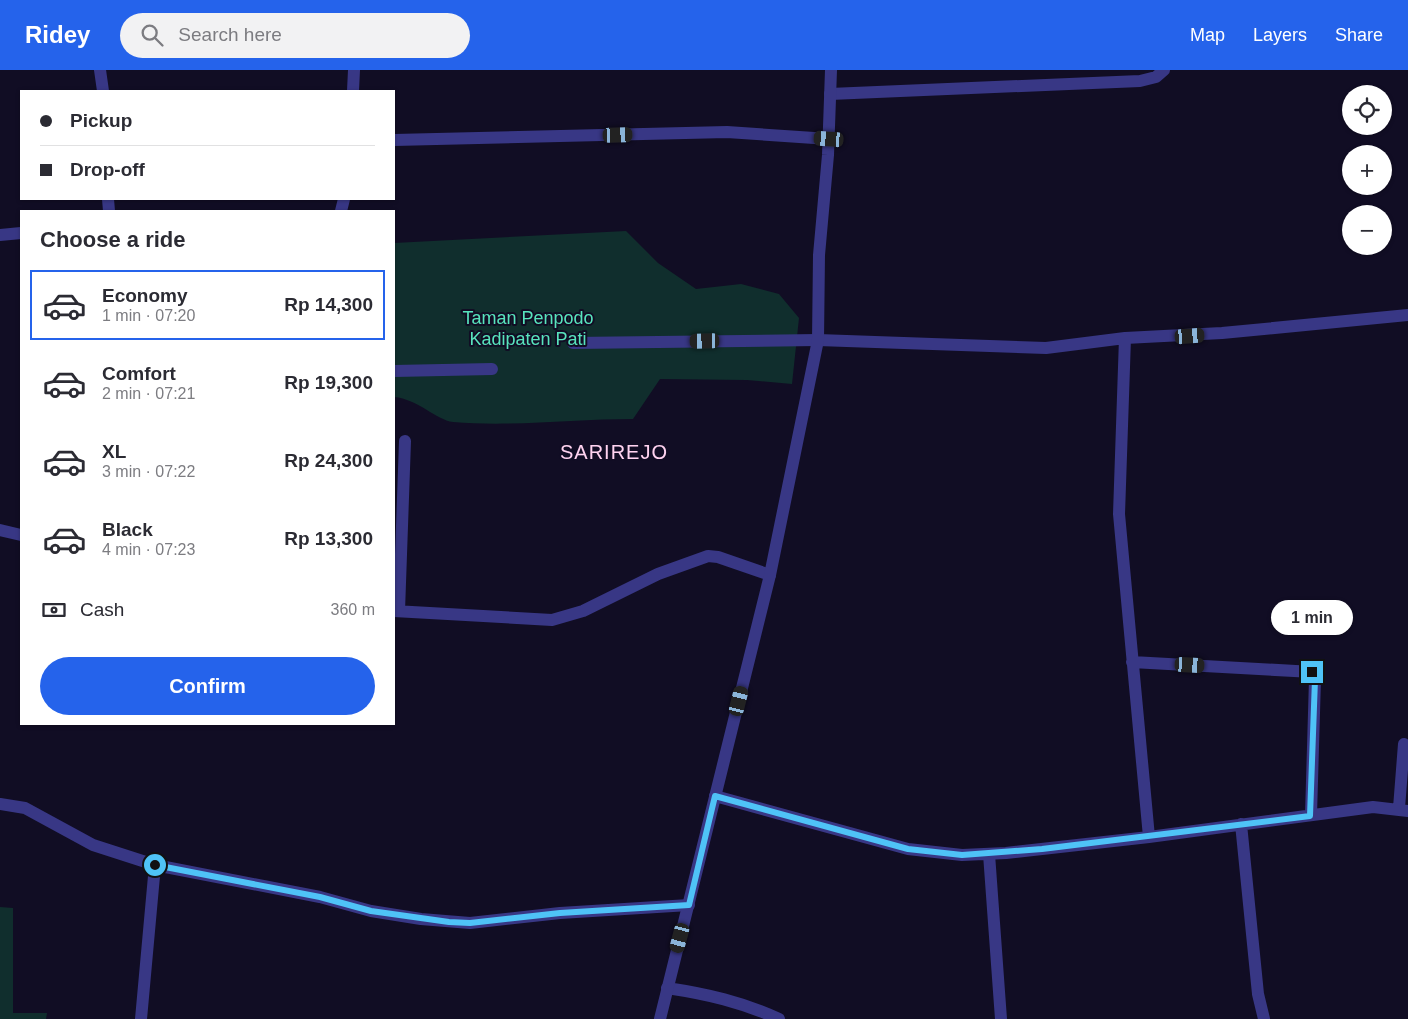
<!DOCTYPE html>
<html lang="en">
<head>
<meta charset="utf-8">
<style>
	:root { --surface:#fff; --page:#f2f2f3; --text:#2b2b33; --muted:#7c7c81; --line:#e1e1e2; --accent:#2563eb }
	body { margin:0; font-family:Helvetica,sans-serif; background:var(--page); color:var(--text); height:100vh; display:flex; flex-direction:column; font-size:19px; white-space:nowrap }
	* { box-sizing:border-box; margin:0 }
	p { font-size:16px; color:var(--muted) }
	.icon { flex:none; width:28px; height:28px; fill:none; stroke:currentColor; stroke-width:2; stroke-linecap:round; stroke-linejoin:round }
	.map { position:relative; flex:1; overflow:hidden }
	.drawer { position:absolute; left:20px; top:140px; width:375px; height:515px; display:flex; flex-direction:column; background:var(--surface); border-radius:0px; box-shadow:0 1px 4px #0004 }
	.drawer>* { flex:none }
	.guide { position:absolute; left:20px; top:20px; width:375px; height:110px; border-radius:0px; box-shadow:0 1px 4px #0004; display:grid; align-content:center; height:110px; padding:0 20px; background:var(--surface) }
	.controls { position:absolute; left:1342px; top:15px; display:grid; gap:10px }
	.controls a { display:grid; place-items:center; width:50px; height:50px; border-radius:50%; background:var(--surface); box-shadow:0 1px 4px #0004; font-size:25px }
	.end { position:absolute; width:22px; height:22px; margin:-11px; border:6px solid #4fc3f7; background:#111; box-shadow:0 0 0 2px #111 }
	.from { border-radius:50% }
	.bubble { position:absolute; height:35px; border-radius:18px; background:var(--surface); box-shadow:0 1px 4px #0004; font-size:16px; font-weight:700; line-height:35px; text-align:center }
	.car { position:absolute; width:15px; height:30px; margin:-15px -8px; border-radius:6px; box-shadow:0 0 4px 1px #0007; background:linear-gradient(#222 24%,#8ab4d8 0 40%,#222 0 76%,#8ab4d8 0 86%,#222 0) }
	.guide b { display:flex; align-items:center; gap:18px; height:48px; font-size:19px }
	.guide b+b { border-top:1px solid var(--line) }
	.guide i { width:12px; height:12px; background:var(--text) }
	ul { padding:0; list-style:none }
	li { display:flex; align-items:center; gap:15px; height:70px; margin:0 10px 8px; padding:0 10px; border:2px solid transparent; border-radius:0px }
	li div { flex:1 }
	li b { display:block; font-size:19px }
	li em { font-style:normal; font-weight:700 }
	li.on { border-color:var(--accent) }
	li>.icon { width:45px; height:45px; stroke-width:1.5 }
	h2 { padding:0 20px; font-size:22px; line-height:60px }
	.pay { display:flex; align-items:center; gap:12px; height:55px; padding:0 20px; font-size:19px }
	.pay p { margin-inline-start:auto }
	.action { display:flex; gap:10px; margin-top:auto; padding:10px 20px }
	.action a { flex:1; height:58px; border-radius:30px; background:var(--accent); color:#fff; font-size:20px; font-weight:700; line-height:58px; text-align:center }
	header { display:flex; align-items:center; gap:30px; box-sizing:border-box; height:70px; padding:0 25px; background:var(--accent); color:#fff }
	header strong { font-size:24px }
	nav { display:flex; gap:28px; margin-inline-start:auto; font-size:18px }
	.search { width:350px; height:45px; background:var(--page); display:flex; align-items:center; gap:12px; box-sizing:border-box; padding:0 18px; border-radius:28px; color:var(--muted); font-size:19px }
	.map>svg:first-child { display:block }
	.green { fill:#102e2d }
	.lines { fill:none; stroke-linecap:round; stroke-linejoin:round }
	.service { stroke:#383785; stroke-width:12 }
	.minor { stroke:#383785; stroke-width:12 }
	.tertiary { stroke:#383785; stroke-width:12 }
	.route { stroke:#4fc3f7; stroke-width:6 }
	.labels { text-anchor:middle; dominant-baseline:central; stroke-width:4; stroke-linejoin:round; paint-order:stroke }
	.park-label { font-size:18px; fill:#58e4bd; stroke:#110d24 }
	.quarter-label { font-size:20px; letter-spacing:1px; fill:#ffd3f0; stroke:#110d24 }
</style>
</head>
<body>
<header>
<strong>Ridey</strong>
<div class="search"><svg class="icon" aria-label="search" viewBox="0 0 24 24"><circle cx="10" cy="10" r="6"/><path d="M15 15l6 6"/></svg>Search here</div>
<nav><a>Map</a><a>Layers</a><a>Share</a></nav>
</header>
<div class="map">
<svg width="1408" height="949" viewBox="0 0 1408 949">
	<rect width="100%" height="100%" fill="#110d24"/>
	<!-- green -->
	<path class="green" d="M626 161 658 193 696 219 741 214 779 224 799 248 792 314 747 310 660 309 633 349C574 349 512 357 453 352 436 350 418 329 394 327V173Z
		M0 837 13 838V943H47L46 949H0Z"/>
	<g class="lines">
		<!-- service -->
		<path class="service" d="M573 273 818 270"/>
		<!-- minor -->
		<path class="minor" d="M100 0 103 21
			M353 21 354 0
			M830 24 1140 11 1156 7 1164 0
			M394 70 727 62 829 69
			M108 129 109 141
			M341 141 344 129
			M0 165 21 163
			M1125 268 1119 444 1149 767
			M818 270 1046 278 1125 268 1222 263 1408 245
			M394 301 492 299
			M0 460 21 465
			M394 541 552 550 583 541 658 504 708 486 718 487 770 505
			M399 541 405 371
			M1132 592 1313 602 1315 609 1311 745
			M715 726 908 779 962 785 1006 783 1149 767 1373 737 1408 741
			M0 734 25 738 93 775 155 795 320 827 371 841 421 849 470 853 560 843 689 835
			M1399 738 1404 674
			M1241 754 1258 924 1264 949
			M989 784 1001 949
			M667 918C707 924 742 932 779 949
			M141 949 155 795"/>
		<!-- tertiary -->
		<path class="tertiary" d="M660 949 770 505 818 270 819 185 828 85 831 0"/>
	</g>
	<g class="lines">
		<!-- route -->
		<path class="route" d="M155 795 320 827 371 841 449 852 470 853 560 843 689 835 715 726 908 779 962 785 1042 779 1310 746 1315 609 1312 602"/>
	</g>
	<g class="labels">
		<!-- park labels -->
		<g class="park-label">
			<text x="528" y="248">Taman Penpodo<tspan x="528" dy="21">Kadipaten Pati</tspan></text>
		</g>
		<!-- quarter labels -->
		<g class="quarter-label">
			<text x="614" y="382">SARIREJO</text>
		</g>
	</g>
</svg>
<div class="controls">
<a><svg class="icon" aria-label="locate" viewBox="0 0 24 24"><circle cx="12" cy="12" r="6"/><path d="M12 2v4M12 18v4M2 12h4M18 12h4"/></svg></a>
<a>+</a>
<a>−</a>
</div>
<i class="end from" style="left:155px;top:795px"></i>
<i class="end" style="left:1312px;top:602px"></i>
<div class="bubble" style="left:1271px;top:530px;width:82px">1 min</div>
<i class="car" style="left:618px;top:65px;rotate:88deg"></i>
<i class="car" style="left:829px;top:69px;rotate:274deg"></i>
<i class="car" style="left:1190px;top:266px;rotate:86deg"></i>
<i class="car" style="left:705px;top:271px;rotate:269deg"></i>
<i class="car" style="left:1190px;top:595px;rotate:93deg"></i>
<i class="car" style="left:739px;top:631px;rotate:14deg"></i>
<i class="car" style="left:680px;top:868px;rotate:195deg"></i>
<div class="guide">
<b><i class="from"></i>Pickup</b>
<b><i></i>Drop-off</b>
</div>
<section class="drawer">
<h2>Choose a ride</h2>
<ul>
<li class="on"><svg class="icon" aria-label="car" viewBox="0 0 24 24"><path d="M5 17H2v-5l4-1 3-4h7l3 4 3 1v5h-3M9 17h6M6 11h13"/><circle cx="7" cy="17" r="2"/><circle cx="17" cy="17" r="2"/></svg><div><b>Economy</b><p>1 min · 07:20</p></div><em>Rp 14,300</em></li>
<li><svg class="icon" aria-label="car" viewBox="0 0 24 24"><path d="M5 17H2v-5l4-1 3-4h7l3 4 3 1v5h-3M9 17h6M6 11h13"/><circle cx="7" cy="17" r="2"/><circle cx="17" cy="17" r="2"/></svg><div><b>Comfort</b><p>2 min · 07:21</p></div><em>Rp 19,300</em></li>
<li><svg class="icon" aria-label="car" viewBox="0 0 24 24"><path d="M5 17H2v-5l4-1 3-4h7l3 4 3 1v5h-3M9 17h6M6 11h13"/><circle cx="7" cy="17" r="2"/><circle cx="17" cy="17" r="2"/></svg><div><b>XL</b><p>3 min · 07:22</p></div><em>Rp 24,300</em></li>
<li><svg class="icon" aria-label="car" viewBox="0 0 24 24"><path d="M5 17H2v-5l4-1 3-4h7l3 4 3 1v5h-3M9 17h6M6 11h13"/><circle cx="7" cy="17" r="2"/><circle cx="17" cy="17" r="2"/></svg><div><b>Black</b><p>4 min · 07:23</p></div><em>Rp 13,300</em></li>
</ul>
<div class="pay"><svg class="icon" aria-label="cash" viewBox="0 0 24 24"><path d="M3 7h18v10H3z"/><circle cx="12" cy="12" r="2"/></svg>Cash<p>360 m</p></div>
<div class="action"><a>Confirm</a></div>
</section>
</div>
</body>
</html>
